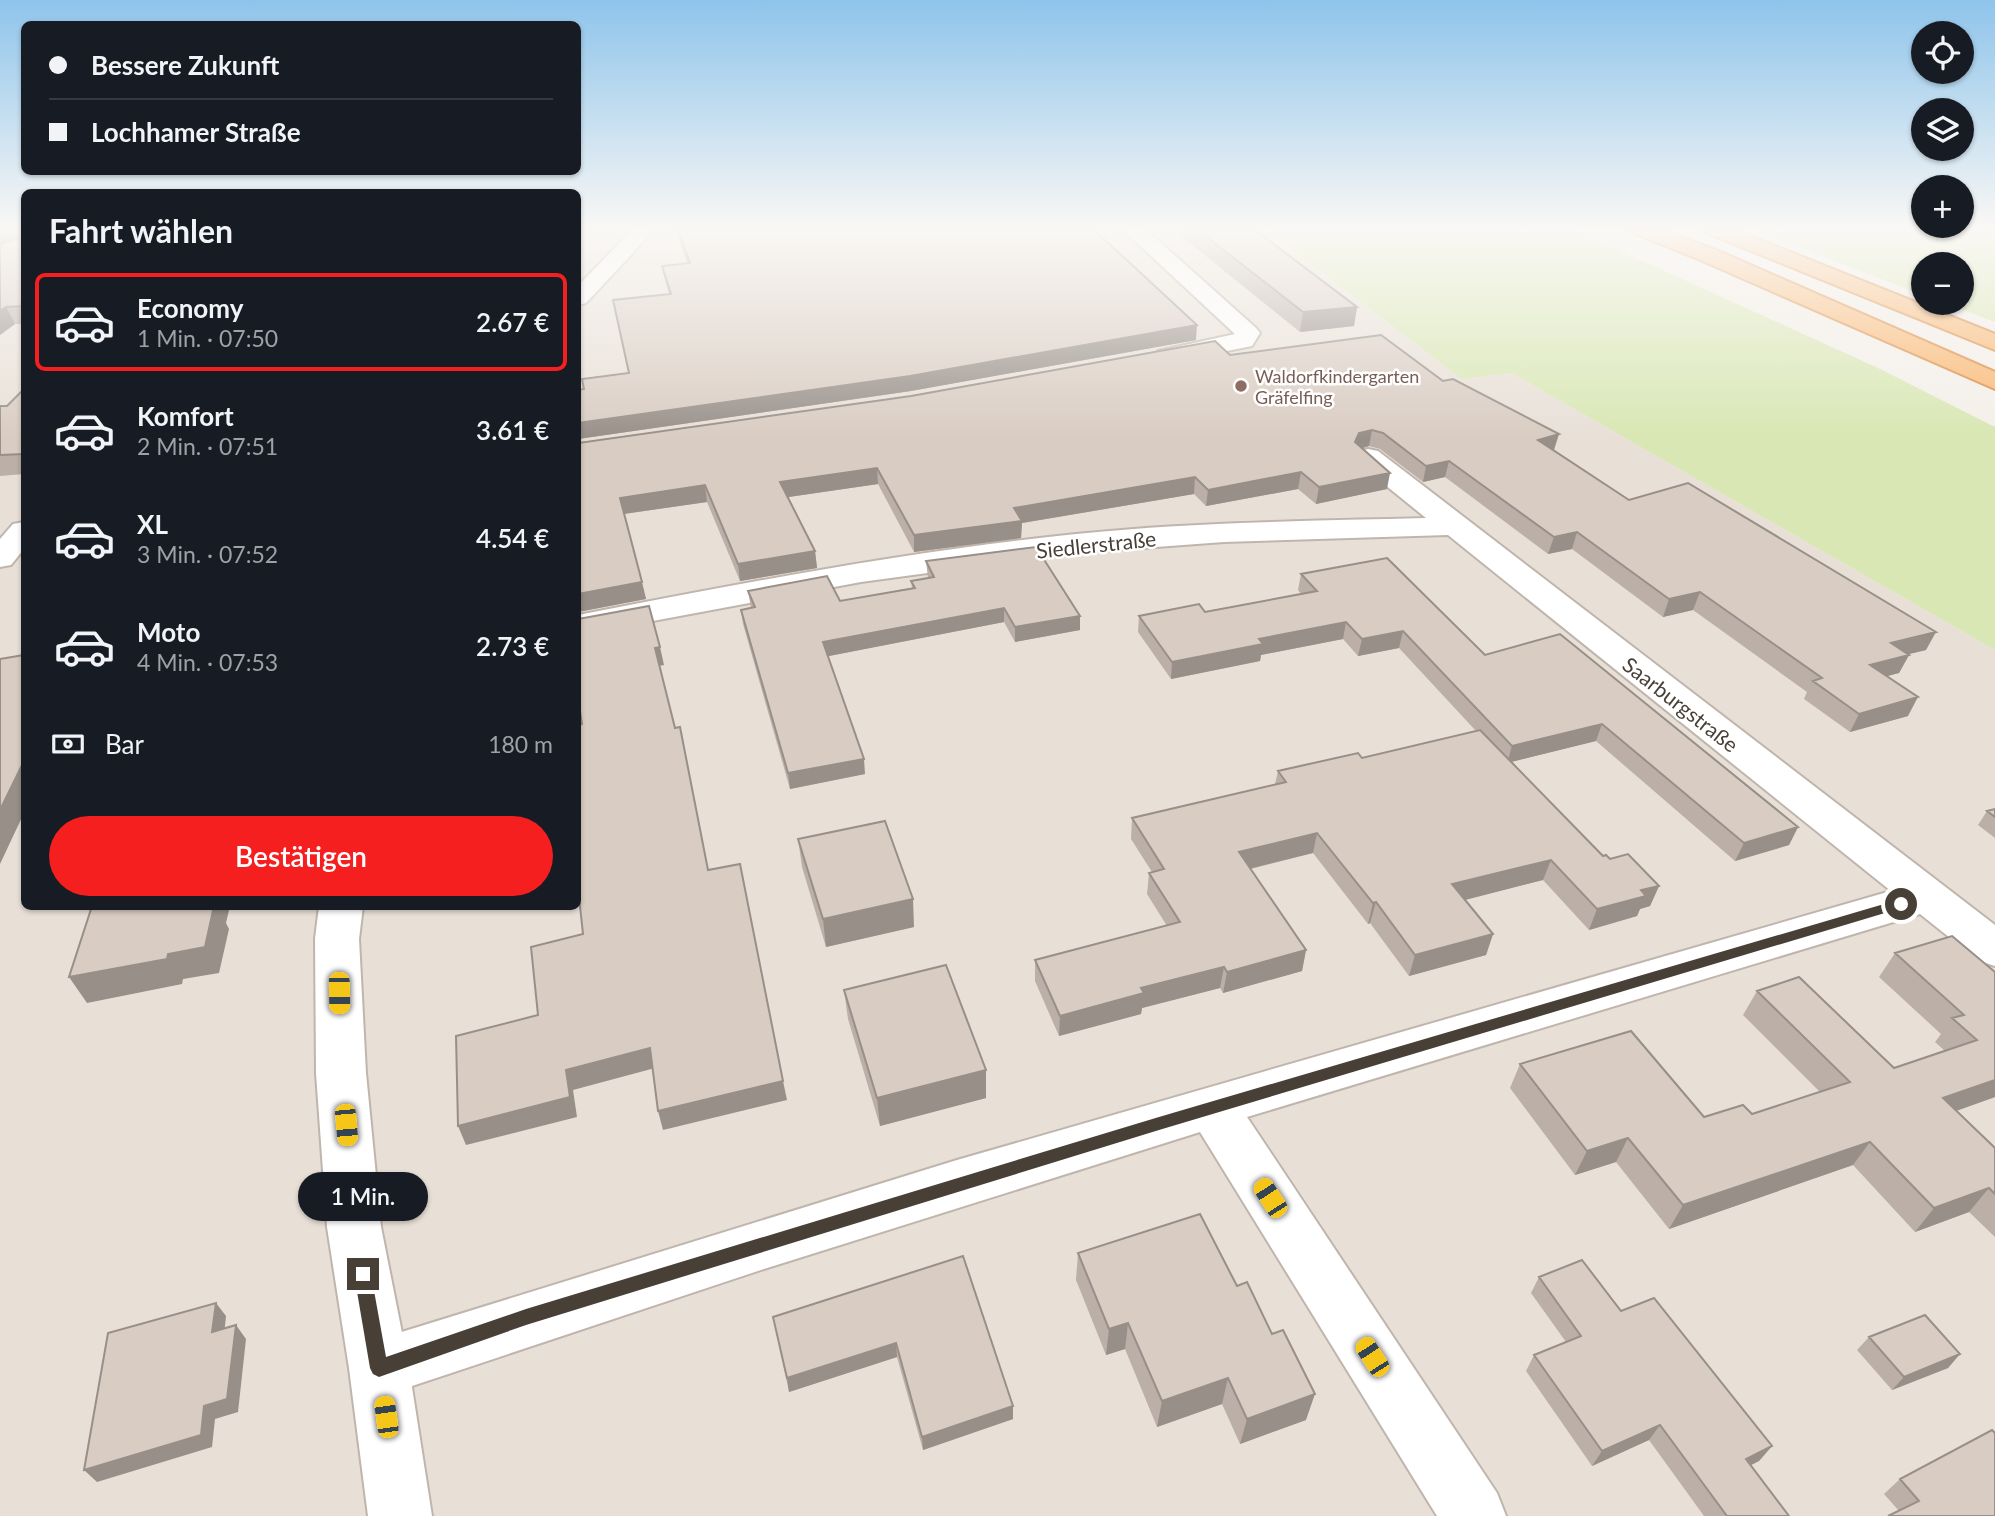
<!DOCTYPE html>
<html lang="de">
<head>
<meta charset="utf-8">
<style>
	:root { --surface:#171b24; --page:#242831; --text:#f1f3f6; --muted:#9ea1a6; --line:#363941; --accent:#f51f20 }
	body { margin:0; font-family:Lato,sans-serif; background:var(--page); color:var(--text); height:100vh; display:flex; flex-direction:column; font-size:26px; white-space:nowrap }
	* { box-sizing:border-box; margin:0 }
	p { font-size:23px; color:var(--muted) }
	.icon { flex:none; width:38px; height:38px; fill:none; stroke:currentColor; stroke-width:2; stroke-linecap:round; stroke-linejoin:round }
	.map { position:relative; flex:1; overflow:hidden }
	.details { position:absolute; left:21px; top:189px; width:560px; height:721px; display:flex; flex-direction:column; background:var(--surface); border-radius:10px; box-shadow:0 2px 5px #0004 }
	.details>* { flex:none }
	.guide { position:absolute; left:21px; top:21px; width:560px; height:154px; border-radius:10px; box-shadow:0 2px 5px #0004; display:grid; align-content:center; height:154px; padding:0 28px; background:var(--surface) }
	.buttons { position:absolute; left:1911px; top:21px; display:grid; gap:14px }
	.buttons a { display:grid; place-items:center; width:63px; height:63px; border-radius:50%; background:var(--surface); box-shadow:0 2px 5px #0004; font-size:35px }
	.end { position:absolute; width:32px; height:32px; margin:-16px; border:9px solid #483f37; background:#fff; box-shadow:0 0 0 4px #fff }
	.from { border-radius:50% }
	.bubble { position:absolute; height:49px; border-radius:24px; background:var(--surface); box-shadow:0 2px 5px #0004; font-size:23px; font-weight:600; line-height:49px; text-align:center }
	.car { position:absolute; width:21px; height:42px; margin:-21px -10px; border-radius:9px; box-shadow:0 0 5px 2px #0007; background:linear-gradient(#f5c518 24%,#345 0 40%,#f5c518 0 76%,#345 0 86%,#f5c518 0) }
	.guide b { display:flex; align-items:center; gap:24px; height:66px; font-size:26px }
	.guide b+b { border-top:2px solid var(--line) }
	.guide i { width:18px; height:18px; background:var(--text) }
	ul { padding:0; list-style:none }
	li { display:flex; align-items:center; gap:21px; height:98px; margin:0 14px 10px; padding:0 14px; border:4px solid transparent; border-radius:10px }
	li div { flex:1 }
	li b { display:block; font-size:26px }
	li em { font-style:normal; font-weight:600 }
	li.selected { border-color:var(--accent) }
	li>.icon { width:63px; height:63px; stroke-width:1.5 }
	h2 { padding:0 28px; font-size:32px; line-height:84px }
	.pay { display:flex; align-items:center; gap:18px; height:77px; padding:0 28px; font-size:26px }
	.pay p { margin-inline-start:auto }
	.cta { display:flex; gap:14px; margin-top:auto; padding:14px 28px }
	.cta a { flex:1; height:80px; border-radius:42px; background:var(--accent); color:#fff; font-size:28px; font-weight:600; line-height:80px; text-align:center }
	.map>svg:first-child { display:block }
	.residential { fill:#e8e0d7 }
	.green { fill:#d8e7b3 }
	.lines { fill:none; stroke-linecap:round; stroke-linejoin:round }
	.minor-casing { stroke:#bfb5ac; stroke-width:4 }
	.tertiary-casing { stroke:#bfb5ac; stroke-width:4 }
	.motorway-casing { stroke:#da883d; stroke-width:4 }
	.minor { fill:#fff; fill-rule:evenodd }
	.tertiary { fill:#fff; fill-rule:evenodd }
	.motorway { fill:#fab66e; fill-rule:evenodd }
	.wall { fill:#bbafa7 }
	.shaded-wall { fill:#988f88 }
	.building { fill:#d9ccc2; stroke:#988f88; stroke-width:2 }
	.route { fill:#483f37 }
	.education-dot { fill:#8d6e63; stroke:#fff; stroke-width:2.5 }
	.labels { text-anchor:middle; dominant-baseline:central; stroke-width:5; stroke-linejoin:round; paint-order:stroke }
	.far-education-label { font-size:18px; fill:#785e54; stroke:#fff; text-anchor:start }
	.street-label { font-size:21px; fill:#483f37; stroke:#fff }
</style>
</head>
<body>
<div class="map">
<svg width="1995" height="1516" viewBox="0 0 1995 1516">
	<rect width="100%" height="100%" fill="#f4efe9"/>
	<!-- residential -->
	<path class="residential" d="M0 227H24V906H578V227H1260L1462 379 1512 373 1995 650V1516H0Z"/>
	<!-- green -->
	<path class="green" d="M1261 227H1568L1878 368 1995 427V650L1512 373 1462 379Z
		M1747 227H1995V322L1944 303H1962V264H1923V295Z"/>
	<g class="lines">
		<defs>
			<path id="minor" d="M1120 227H1143L1256 328 1260 333 1252 346 1167 363 1158 361 1155 356 1158 351 1235 334Z
				M1368 449 1378 451 1995 925V966L1979 961 1920 914 1247 1117 1497 1493 1506 1516H1437L1200 1132 764 1269 379 1397 358 1389 349 1368 358 1347 379 1339 957 1160 1891 891 1448 535 1224 542 1075 553 861 582 578 635V615C743 583 909 551 1076 534 1192 522 1309 521 1426 518L1358 463 1354 457 1358 451Z
				M24 522V549L11 565 0 567V539L13 524Z"/>
			<path id="tertiary" d="M635 227H657L586 303 578 305V286Z
				M319 906H363L359 939 366 1073 381 1227 409 1368 432 1516H368L349 1368 327 1227 316 1073 315 939Z"/>
			<path id="motorway" d="M1625 227H1655L1714 249 1995 372V389L1698 259 1628 231Z
				M1699 227H1728L1995 334V350L1702 231Z"/>
		</defs>
		<!-- minor casing -->
		<use href="#minor" class="minor-casing"/>
		<!-- tertiary casing -->
		<use href="#tertiary" class="tertiary-casing"/>
		<!-- motorway casing -->
		<use href="#motorway" class="motorway-casing"/>
		<!-- minor -->
		<use href="#minor" class="minor"/>
		<!-- tertiary -->
		<use href="#tertiary" class="tertiary"/>
		<!-- motorway -->
		<use href="#motorway" class="motorway"/>
	</g>
	<!-- wall -->
	<path class="wall" d="M0 227H24V324H15L0 335Z
		M674 227H1091L1196 340 911 391 578 439V390L584 389 629 373 613 300 669 294 665 280 662 266 687 263Z
		M1182 227H1251L1357 307 1354 326 1300 332 1181 236Z
		M1230 355 1443 381 1559 434 1553 450 1629 500 1926 650 1908 654 1909 655 1899 673 1887 676 1908 716 1850 732 1804 699 1807 692 1693 610 1663 617 1572 549 1548 554 1445 477 1423 482 1380 449 1369 446 1362 448 1387 489 1316 504 1298 489 1206 506 1194 494 1022 523 1021 538 914 552 878 484 788 497 815 551 817 568 740 581 707 502 624 514 646 599 578 612V443Z
		M24 389V474L0 476V406H7Z
		M926 561 1080 616V630L1015 642 1004 622 828 656 865 774 790 789 743 624 741 610 751 608 748 591 840 601 912 588 911 581 928 578Z
		M1301 574 1485 655 1798 827 1789 845 1735 861 1596 741 1511 762 1603 856 1610 859 1659 886 1650 906 1640 909 1637 916 1589 930 1543 880 1465 900 1493 934 1486 955 1409 976 1370 923 1368 924 1313 853 1251 869 1306 950 1302 971 1223 993 1220 988 1142 1008 1141 1014 1059 1036 1035 981V960L1167 926 1147 894 1149 873 1152 872 1131 839 1132 818 1275 784 1278 771 1362 758 1476 731 1399 648 1358 656 1343 639 1261 655 1260 661 1171 679 1138 632 1139 616 1205 612 1301 594 1298 590Z
		M1995 809V838L1978 825 1987 811Z
		M798 839 914 927 826 947 802 867Z
		M1952 936 1995 1097 1956 1111 1995 1148V1237L1969 1212 1915 1232 1853 1165 1669 1229 1616 1162 1575 1175 1510 1088 1520 1064 1704 1117 1752 1114 1820 1092 1743 1015 1757 991 1894 1068 1945 1051 1935 1042 1941 1034 1879 977 1895 953Z
		M844 990 986 1098 880 1126 848 1019Z
		M1078 1253 1237 1286 1306 1420 1240 1444 1222 1404 1157 1427 1125 1349 1106 1355 1076 1280Z
		M963 1256 1013 1419 923 1450 897 1357 789 1392 773 1317Z
		M1539 1277 1621 1311 1772 1446 1759 1461 1751 1465 1789 1516H1704L1649 1440 1592 1466 1526 1371 1534 1355 1566 1342 1531 1293Z
		M1869 1337 1960 1354 1948 1368 1892 1390 1857 1350Z
		M1900 1479 1995 1516 1899 1511 1884 1494Z"/>
	<!-- shaded-wall -->
	<path class="shaded-wall" d="M0 227H21L24 234 0 246Z
		M6 307 15 324 0 335V311Z
		M1357 307 1354 326 1300 332 1303 312Z
		M1197 325 1196 340 911 391 578 439V441V423Z
		M1372 430 1369 446 1356 450 1355 442 1359 433Z
		M1559 434 1554 450 1534 456 1538 440Z
		M1449 461 1445 477 1423 482 1426 466Z
		M877 468 878 484 782 498 780 482Z
		M1301 472 1298 489 1206 506 1208 490Z
		M1390 473 1387 489 1316 504 1319 487Z
		M1195 477 1194 494 1022 523 1021 538 914 552V535L1014 508Z
		M705 485 707 502 623 514 620 498Z
		M1577 532 1572 549 1548 554 1554 537Z
		M815 551 817 568 740 581 738 564Z
		M642 582 646 599 578 612V594Z
		M1700 592 1693 610 1663 617 1669 599Z
		M1004 608V622L824 657 823 642Z
		M1080 616V630L1015 642V627Z
		M1346 622 1343 639 1261 655 1260 661 1171 679 1172 662 1259 639Z
		M1403 631 1399 648 1358 656 1362 639Z
		M1936 632 1926 650 1881 661 1891 643Z
		M660 647 664 665 659 666 655 648Z
		M1909 655 1899 673 1861 683 1870 665Z
		M1918 697 1908 716 1850 732 1859 714Z
		M1602 724 1596 741 1507 763 1512 746Z
		M864 759 865 774 790 789 788 773Z
		M24 761V813L0 864V810Z
		M1798 827 1789 845 1735 861 1744 843Z
		M1317 833 1313 853 1236 872 1239 852Z
		M1551 860 1543 880 1445 905 1452 884Z
		M1659 886 1650 906 1640 909 1637 916 1589 930 1597 909 1641 890Z
		M913 899 914 927 826 947 823 919Z
		M1376 902 1370 923 1368 924 1373 903Z
		M212 906H230L226 923 229 929 219 973 183 979 182 984 87 1003 69 977 168 954Z
		M1493 934 1486 955 1409 976 1415 955Z
		M1306 950 1302 971 1223 993 1227 972Z
		M1224 967 1220 988 1142 1008 1141 1014 1059 1036 1060 1016 1141 988Z
		M650 1048 655 1068 573 1090 577 1117 466 1145 458 1126 566 1070Z
		M986 1070V1098L880 1126 877 1098Z
		M1995 1080V1097L1925 1122 1943 1098Z
		M783 1081 787 1100 663 1130 658 1111Z
		M1628 1138 1616 1162 1575 1175 1587 1151Z
		M1870 1142 1853 1165 1669 1229 1683 1205Z
		M1989 1188 1969 1212 1915 1232 1934 1208Z
		M216 1303 226 1316 223 1345 212 1332Z
		M1128 1323 1125 1349 1106 1355 1109 1329Z
		M236 1325 246 1339 238 1412 215 1419 212 1447 97 1482 84 1470 204 1406Z
		M896 1343 897 1357 789 1392 787 1378Z
		M1960 1354 1948 1368 1892 1390 1904 1377Z
		M1228 1378 1222 1404 1157 1427 1162 1401Z
		M1315 1394 1306 1420 1240 1444 1247 1419Z
		M1013 1406V1419L923 1450 922 1437Z
		M1660 1425 1649 1440 1592 1466 1602 1451Z
		M1772 1446 1759 1461 1733 1474 1746 1459Z"/>
	<!-- building -->
	<path class="building" d="M17 227H24V306L6 307 0 311V245L18 238Z
		M677 227H1091L1197 325 910 376 578 423V390L584 389 582 379 629 373 613 300 671 294 662 266 690 263Z
		M1194 227H1251L1357 307 1303 312Z
		M1381 335 1443 381 1453 379 1559 434 1538 440 1629 500 1688 483 1936 632 1891 643 1909 655 1870 665 1918 697 1859 714 1813 681 1822 678 1700 592 1669 599 1577 532 1554 537 1449 461 1426 466 1383 433 1372 430 1359 433 1355 442 1390 473 1319 487 1301 472 1208 490 1195 477 1014 508 1022 521 914 535 877 468 780 482 815 551 738 564 705 485 620 498 642 582 578 594V443L911 396 1215 341 1230 355Z
		M24 389V454L0 455V406H7Z
		M1036 547 1080 616 1015 627 1004 608 823 642 864 759 788 773 741 610 755 607 748 591 827 576 840 601 915 588 911 581 934 577 926 561Z
		M1387 558 1485 655 1560 634 1798 827 1744 843 1602 724 1512 746 1403 631 1362 639 1346 622 1259 639 1263 644 1172 662 1139 616 1199 604 1205 612 1317 591 1301 574Z
		M649 606 660 647 655 648 675 728 680 727 708 870 740 864 783 1081 658 1111 650 1048 566 1070 570 1097 458 1126 456 1036 538 1015 531 947 583 934 578 888V725L582 724 578 698V619Z
		M24 655V761L0 810V659Z
		M1480 730 1603 856 1606 855 1610 859 1628 854 1659 886 1641 890 1646 896 1597 909 1551 860 1452 884 1493 934 1415 955 1376 902 1373 903 1317 833 1239 852 1306 950 1227 972 1224 967 1141 988 1144 993 1060 1016 1035 960 1180 922 1149 873 1164 869 1132 818 1286 782 1278 771 1358 753 1362 758Z
		M1995 809V817L1987 811Z
		M885 821 913 899 823 919 798 839Z
		M92 906H214L205 947 168 954 167 959 69 977Z
		M1952 936 1995 972V1080L1943 1098 1995 1148V1194L1989 1188 1934 1208 1870 1142 1683 1205 1628 1138 1587 1151 1520 1064 1631 1031 1704 1117 1743 1105 1752 1114 1850 1082 1757 991 1799 977 1894 1068 1977 1040 1952 1018 1964 1015 1895 953Z
		M946 965 986 1070 877 1098 844 990Z
		M1200 1214 1237 1286 1247 1282 1272 1334 1283 1330 1315 1394 1247 1419 1228 1378 1162 1401 1128 1323 1109 1329 1078 1253Z
		M963 1256 1013 1406 922 1437 896 1343 787 1378 773 1317Z
		M1582 1260 1621 1311 1654 1298 1772 1446 1746 1459 1789 1516H1727L1660 1425 1602 1451 1534 1355 1581 1336 1539 1277Z
		M216 1303 212 1332 236 1325 227 1399 204 1406 201 1435 84 1470 108 1333Z
		M1925 1315 1960 1354 1904 1377 1869 1337Z
		M1992 1430 1995 1433V1516H1888L1919 1501 1900 1479Z"/>
	<!-- sky -->
	<linearGradient id="sky" x2="0" y2="1"><stop stop-color="#8ec4eb"/><stop offset="0.52" stop-color="#faf8f5"/><stop offset="1" stop-color="#faf8f5" stop-opacity="0"/></linearGradient>
	<rect width="1995" height="440" fill="url(#sky)"/>
	<!-- route -->
	<path class="route" d="M1901 899 1905 901V907L1159 1130 526 1325 379 1377 373 1374 370 1368 354 1274 357 1268 363 1266 368 1268 371 1274 386 1357 526 1309 1159 1117Z"/>
	<!-- markers -->
	<circle class="education-dot" cx="1241" cy="386" r="7"/>
	<g class="labels">
		<!-- far-education labels -->
		<g class="far-education-label">
			<text x="1255" y="376">Waldorfkindergarten<tspan x="1255" dy="21">Gräfelfing</tspan></text>
		</g>
		<!-- street labels -->
		<g class="street-label">
			<text transform="translate(1096 544) rotate(-6)">Siedlerstraße</text>
			<text transform="translate(1681 704) rotate(38)">Saarburgstraße</text>
		</g>
	</g>
</svg>
<div class="buttons">
<a><svg class="icon" aria-label="locate" viewBox="0 0 24 24"><circle cx="12" cy="12" r="6"/><path d="M12 2v4M12 18v4M2 12h4M18 12h4"/></svg></a>
<a><svg class="icon" aria-label="layers" viewBox="0 0 24 24"><path d="M12 4l9 5-9 5-9-5zM3 14l9 5 9-5"/></svg></a>
<a>+</a>
<a>−</a>
</div>
<i class="end from" style="left:1901px;top:904px"></i>
<i class="end" style="left:363px;top:1274px"></i>
<div class="bubble" style="left:298px;top:1172px;width:130px">1 Min.</div>
<i class="car" style="left:339px;top:993px;rotate:179deg"></i>
<i class="car" style="left:346px;top:1125px;rotate:175deg"></i>
<i class="car" style="left:1270px;top:1198px;rotate:327deg"></i>
<i class="car" style="left:1372px;top:1357px;rotate:327deg"></i>
<i class="car" style="left:386px;top:1417px;rotate:352deg"></i>
<div class="guide">
<b><i class="from"></i>Bessere Zukunft</b>
<b><i></i>Lochhamer Straße</b>
</div>
<section class="details">
<h2>Fahrt wählen</h2>
<ul>
<li class="selected"><svg class="icon" aria-label="car" viewBox="0 0 24 24"><path d="M5 17H2v-5l4-1 3-4h7l3 4 3 1v5h-3M9 17h6M6 11h13"/><circle cx="7" cy="17" r="2"/><circle cx="17" cy="17" r="2"/></svg><div><b>Economy</b><p>1 Min. · 07:50</p></div><em>2.67 €</em></li>
<li><svg class="icon" aria-label="car" viewBox="0 0 24 24"><path d="M5 17H2v-5l4-1 3-4h7l3 4 3 1v5h-3M9 17h6M6 11h13"/><circle cx="7" cy="17" r="2"/><circle cx="17" cy="17" r="2"/></svg><div><b>Komfort</b><p>2 Min. · 07:51</p></div><em>3.61 €</em></li>
<li><svg class="icon" aria-label="car" viewBox="0 0 24 24"><path d="M5 17H2v-5l4-1 3-4h7l3 4 3 1v5h-3M9 17h6M6 11h13"/><circle cx="7" cy="17" r="2"/><circle cx="17" cy="17" r="2"/></svg><div><b>XL</b><p>3 Min. · 07:52</p></div><em>4.54 €</em></li>
<li><svg class="icon" aria-label="car" viewBox="0 0 24 24"><path d="M5 17H2v-5l4-1 3-4h7l3 4 3 1v5h-3M9 17h6M6 11h13"/><circle cx="7" cy="17" r="2"/><circle cx="17" cy="17" r="2"/></svg><div><b>Moto</b><p>4 Min. · 07:53</p></div><em>2.73 €</em></li>
</ul>
<div class="pay"><svg class="icon" aria-label="cash" viewBox="0 0 24 24"><path d="M3 7h18v10H3z"/><circle cx="12" cy="12" r="2"/></svg>Bar<p>180 m</p></div>
<div class="cta"><a>Bestätigen</a></div>
</section>
</div>
</body>
</html>
